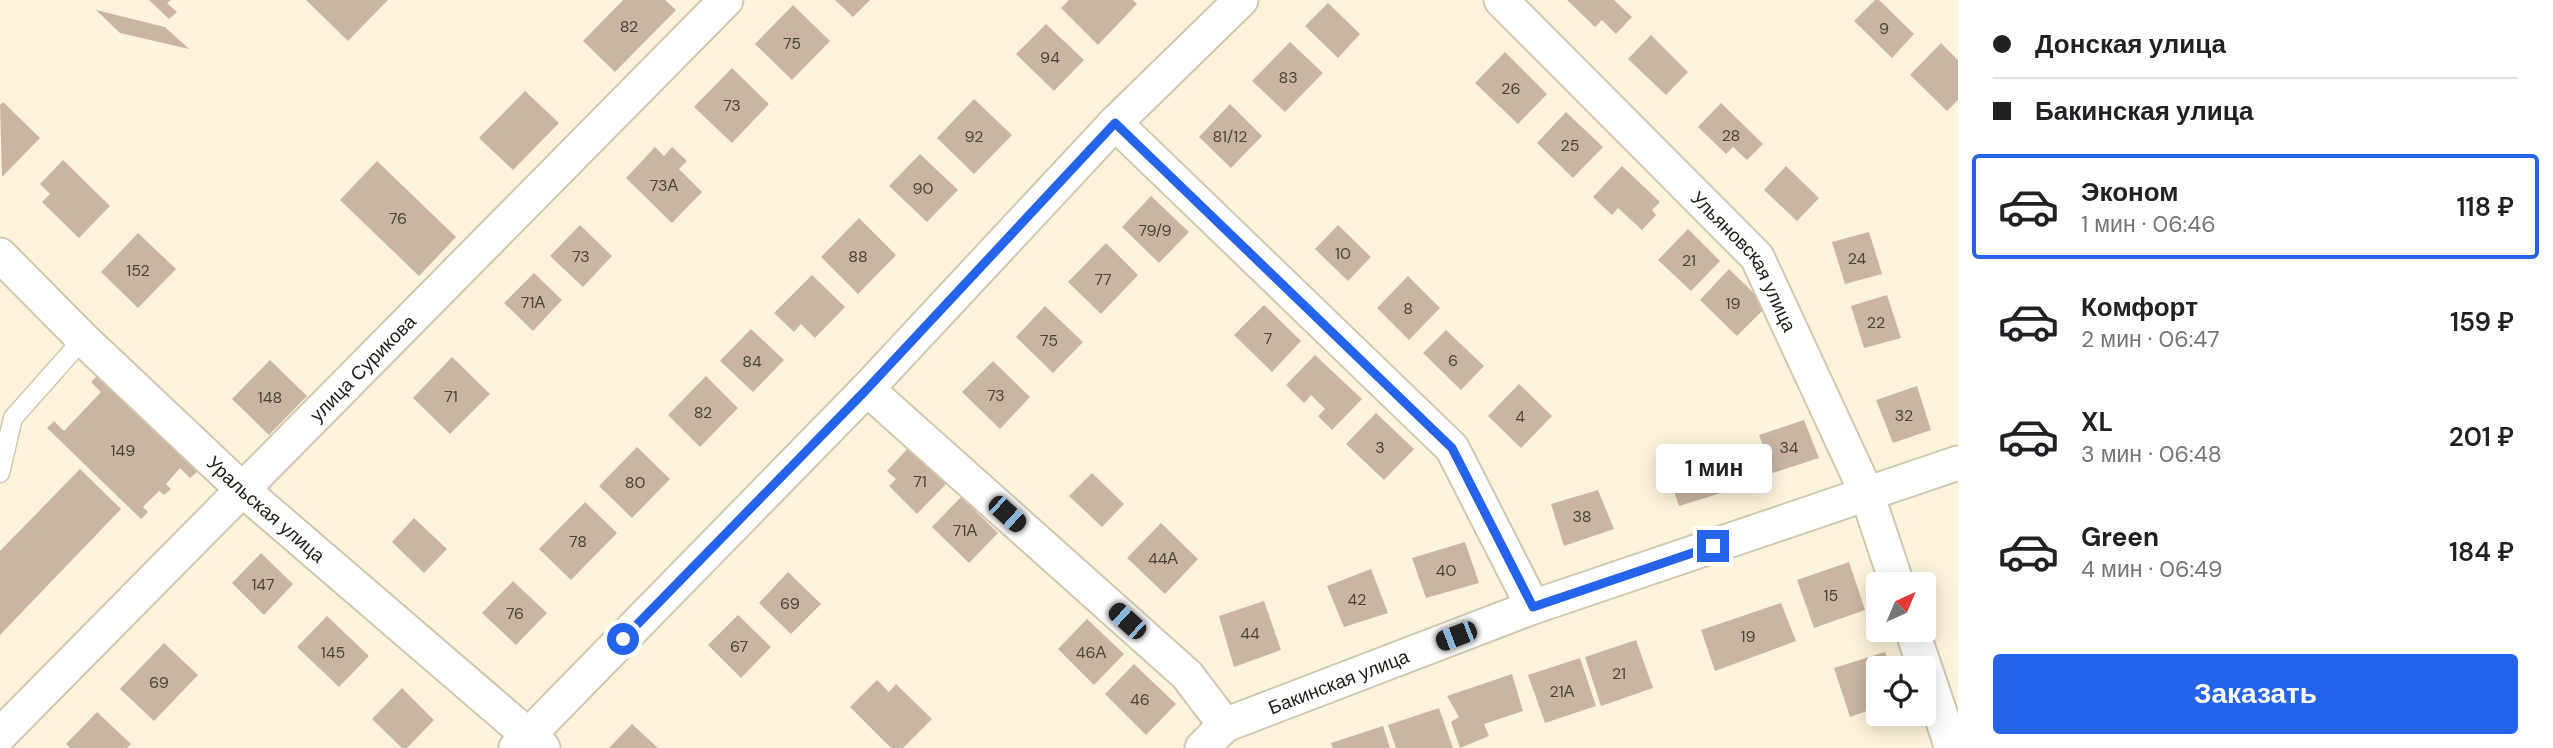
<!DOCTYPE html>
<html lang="ru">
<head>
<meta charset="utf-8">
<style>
	:root { --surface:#fff; --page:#f2f2f2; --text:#202124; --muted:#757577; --line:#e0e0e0; --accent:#2563eb }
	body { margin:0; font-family:"DM Sans",sans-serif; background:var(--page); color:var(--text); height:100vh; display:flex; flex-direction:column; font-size:26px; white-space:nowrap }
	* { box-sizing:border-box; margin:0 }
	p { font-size:23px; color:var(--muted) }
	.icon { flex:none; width:38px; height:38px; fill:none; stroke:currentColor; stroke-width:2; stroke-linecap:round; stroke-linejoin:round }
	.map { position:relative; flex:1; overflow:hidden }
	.sheet { display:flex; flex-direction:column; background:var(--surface); width:595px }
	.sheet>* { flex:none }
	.guide { display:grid; align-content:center; height:154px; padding:0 35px; background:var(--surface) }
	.needle { width:46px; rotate:44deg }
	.tools { position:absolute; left:1866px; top:572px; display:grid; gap:14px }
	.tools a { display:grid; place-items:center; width:70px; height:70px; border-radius:7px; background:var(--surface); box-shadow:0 4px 18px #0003; font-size:35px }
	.end { position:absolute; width:32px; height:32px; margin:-16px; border:9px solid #2563eb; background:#fff; box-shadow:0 0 0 4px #fff }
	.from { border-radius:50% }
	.bubble { position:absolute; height:49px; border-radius:7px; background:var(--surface); box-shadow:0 4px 18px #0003; font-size:23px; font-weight:600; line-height:49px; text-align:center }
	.car { position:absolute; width:21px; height:42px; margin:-21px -10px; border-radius:9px; box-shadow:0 0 5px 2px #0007; background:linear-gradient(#222 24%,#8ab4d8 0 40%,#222 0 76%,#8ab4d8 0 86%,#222 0) }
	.guide b { display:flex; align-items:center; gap:24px; height:66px; font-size:26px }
	.guide b+b { border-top:2px solid var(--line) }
	.guide i { width:18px; height:18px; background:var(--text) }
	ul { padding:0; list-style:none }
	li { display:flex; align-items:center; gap:21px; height:105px; margin:0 14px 10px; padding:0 21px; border:4px solid transparent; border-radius:7px }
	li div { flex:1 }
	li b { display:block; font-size:26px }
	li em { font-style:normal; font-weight:600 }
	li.on { border-color:var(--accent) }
	li>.icon { width:63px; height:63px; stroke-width:1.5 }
	.button { display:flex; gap:14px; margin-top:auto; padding:14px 35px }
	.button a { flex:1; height:80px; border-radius:7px; background:var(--accent); color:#fff; font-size:28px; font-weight:600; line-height:80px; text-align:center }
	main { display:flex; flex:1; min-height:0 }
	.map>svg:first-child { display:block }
	.building { fill:#cab5a3 }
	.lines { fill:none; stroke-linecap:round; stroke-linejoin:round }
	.service-casing { stroke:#cfc7af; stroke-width:21 }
	.minor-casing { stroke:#cfc7af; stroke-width:37 }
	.service { stroke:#fff; stroke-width:18 }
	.minor { stroke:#fff; stroke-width:33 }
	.route { stroke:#2563eb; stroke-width:9 }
	.labels { text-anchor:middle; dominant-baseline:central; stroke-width:5; stroke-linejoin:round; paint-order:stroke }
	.number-label { font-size:16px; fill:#4a4337 }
	.street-label { font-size:19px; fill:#1f1d13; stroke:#fff }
</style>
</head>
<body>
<main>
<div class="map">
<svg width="1958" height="748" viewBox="0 0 1958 748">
	<rect width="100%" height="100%" fill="#fcf4da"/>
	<!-- building -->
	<path class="building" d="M149 0H171L167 3 177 12 169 19Z
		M306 0H388L348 41Z
		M623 0H665L676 10 615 72 583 41Z
		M835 0H870L853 17Z
		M1069 0H1133L1137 4 1098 45 1061 8Z
		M1567 0H1614L1632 17 1616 34 1602 20 1595 27Z
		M1875 0H1879L1914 34 1892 58 1854 21Z
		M1328 3 1360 34 1338 58 1305 26Z
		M793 5 830 41 792 80 755 44Z
		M96 10 165 27 189 49 120 33Z
		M1046 24 1084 60 1054 91 1016 54Z
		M1651 35 1688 72 1666 95 1628 59Z
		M1290 42 1323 73 1285 112 1252 81Z
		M1941 43 1958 60V100L1947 111 1910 75Z
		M1505 52 1547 94 1518 124 1475 83Z
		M732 68 769 104 732 143 694 107Z
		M525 91 559 123 513 170 479 138Z
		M974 99 1012 135 974 174 937 138Z
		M3 102 40 138 2 177 0 105Z
		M1721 103 1763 144 1747 160 1733 147 1726 154 1698 127Z
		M1230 104 1262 136 1231 168 1199 137Z
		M1566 112 1603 147 1573 178 1537 143Z
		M655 147 664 156 672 147 687 161 679 169 702 192 672 223 626 178Z
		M920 154 958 190 927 222 889 186Z
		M63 160 110 206 79 238 42 202 50 194 40 184Z
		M377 161 456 237 419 276 340 200Z
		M1622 166 1660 202 1652 210 1656 215 1642 230 1618 208 1612 215 1593 197Z
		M1786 166 1819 198 1797 221 1764 190Z
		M1151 196 1189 232 1159 263 1122 227Z
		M859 218 896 255 858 294 821 257Z
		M580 225 612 256 583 287 550 256Z
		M1338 225 1371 257 1348 281 1315 249Z
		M1688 229 1720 261 1691 291 1658 260Z
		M1869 232 1882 274 1845 284 1832 242Z
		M138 233 176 269 138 308 101 272Z
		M1106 243 1138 275 1101 314 1068 282Z
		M1729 269 1767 306 1737 336 1700 300Z
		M534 273 562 300 533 331 504 303Z
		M812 275 845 307 815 338 801 324 794 332 774 313Z
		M1408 276 1440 308 1409 340 1377 308Z
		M1887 295 1901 338 1864 348 1851 306Z
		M1264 305 1301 341 1272 372 1234 335Z
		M1045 306 1083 342 1053 373 1016 337Z
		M751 329 784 360 753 392 720 361Z
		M1446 330 1484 366 1461 390 1423 353Z
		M1315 355 1362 399 1332 430 1318 416 1325 409 1311 395 1304 403 1286 385Z
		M452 357 490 394 450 434 413 398Z
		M270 360 307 396 269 435 232 399Z
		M993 361 1030 397 1000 429 962 392Z
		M99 374 199 470 190 478 180 468 166 484 171 489 164 495 159 491 143 507 148 512 141 519 47 428 54 421 64 431 101 392 91 382Z
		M706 376 738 408 700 447 668 415Z
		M1519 384 1552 416 1521 448 1488 416Z
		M1917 386 1931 430 1893 443 1876 400Z
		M1376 413 1414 449 1384 480 1346 444Z
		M1804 420 1819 458 1773 473 1759 435Z
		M637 447 670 479 632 518 599 486Z
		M909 447 947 483 917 514 889 486 896 479 887 471Z
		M1710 460 1721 493 1679 506 1668 474Z
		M80 469 121 509 0 635V551Z
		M1092 473 1124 504 1102 527 1069 496Z
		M1598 490 1614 529 1564 546 1551 504Z
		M961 497 998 533 969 563 932 527Z
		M585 502 617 533 571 580 539 549Z
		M414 518 447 549 424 573 392 542Z
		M1161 523 1198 559 1165 594 1127 558Z
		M1465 542 1479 583 1426 598 1412 558Z
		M261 553 293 584 264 615 232 583Z
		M1849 562 1865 610 1814 628 1797 580Z
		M1371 569 1388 613 1344 627 1327 586Z
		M788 572 821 604 791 634 759 603Z
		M513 581 547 613 516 645 482 613Z
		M1264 601 1281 650 1234 667 1219 616Z
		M1781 603 1796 641 1715 671 1701 630Z
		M738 615 771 647 741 678 708 645Z
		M327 616 369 656 339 687 297 647Z
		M1087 619 1124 654 1094 685 1058 649Z
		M1636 640 1653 688 1601 706 1585 657Z
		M164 643 198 675 154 721 120 689Z
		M1885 652 1891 668H1878V707L1850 717 1834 668Z
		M1580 658 1596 706 1545 723 1528 675Z
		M1134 664 1176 704 1146 735 1105 694Z
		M1512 674 1523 711 1484 724 1489 736 1460 748 1451 722 1459 717 1447 696Z
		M877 680 889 692 896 684 932 719 903 748H891L850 707Z
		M402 688 434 720 407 748H402L372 719Z
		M1439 708 1453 748H1396L1388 725Z
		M97 712 131 744 127 748H70L66 744Z
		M632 724 658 748H609Z
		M1383 726 1390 748H1333L1331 743Z"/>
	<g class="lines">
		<defs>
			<path id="service" d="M0 473 13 418 83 339"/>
			<g id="minor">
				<path id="s1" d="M1501 0 1757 257 1867 494 1897 584"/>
				<path d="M1115 123 1452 448 1533 607"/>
				<path id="s2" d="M0 255 83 339 244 491 543 748"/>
				<path d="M867 389 1187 675 1225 725"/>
				<path d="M1912 630 1952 748"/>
				<path id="s3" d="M0 735 726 0"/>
				<path d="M516 748 867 389 1115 123 1241 0"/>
				<path id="s4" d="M1202 748 1225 725 1533 607 1958 463"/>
			</g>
		</defs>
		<!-- service casing -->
		<use href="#service" class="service-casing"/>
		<!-- minor casing -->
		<use href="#minor" class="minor-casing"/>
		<!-- service -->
		<use href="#service" class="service"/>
		<!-- minor -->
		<use href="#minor" class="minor"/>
	</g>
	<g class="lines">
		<!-- route -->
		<path class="route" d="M623 639 867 389 1115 123 1452 448 1533 607 1713 546"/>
	</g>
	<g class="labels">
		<!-- number labels -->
		<g class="number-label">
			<text x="629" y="26">82</text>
			<text x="1884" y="28">9</text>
			<text x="792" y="43">75</text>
			<text x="1050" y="57">94</text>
			<text x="1288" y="77">83</text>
			<text x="1511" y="88">26</text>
			<text x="732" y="105">73</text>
			<text x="1731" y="135">28</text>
			<text x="974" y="136">92</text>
			<text x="1230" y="136">81/12</text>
			<text x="1570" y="145">25</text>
			<text x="664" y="185">73А</text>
			<text x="923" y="188">90</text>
			<text x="398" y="218">76</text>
			<text x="1155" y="230">79/9</text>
			<text x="1343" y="253">10</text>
			<text x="581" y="256">73</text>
			<text x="858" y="256">88</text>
			<text x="1857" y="258">24</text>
			<text x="1689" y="260">21</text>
			<text x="138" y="270">152</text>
			<text x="1103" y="279">77</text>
			<text x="533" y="302">71А</text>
			<text x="1733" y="303">19</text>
			<text x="1408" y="308">8</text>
			<text x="1876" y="322">22</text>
			<text x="1268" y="338">7</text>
			<text x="1049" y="340">75</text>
			<text x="1453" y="360">6</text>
			<text x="752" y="361">84</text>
			<text x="996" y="395">73</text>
			<text x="451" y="396">71</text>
			<text x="270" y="397">148</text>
			<text x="703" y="412">82</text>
			<text x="1904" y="415">32</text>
			<text x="1520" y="416">4</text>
			<text x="1380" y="447">3</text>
			<text x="1789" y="447">34</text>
			<text x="123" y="450">149</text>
			<text x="920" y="481">71</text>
			<text x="635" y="482">80</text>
			<text x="1582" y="516">38</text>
			<text x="965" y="530">71А</text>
			<text x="578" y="541">78</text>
			<text x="1163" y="558">44А</text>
			<text x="1446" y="570">40</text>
			<text x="263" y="584">147</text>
			<text x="1831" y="595">15</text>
			<text x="1357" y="599">42</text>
			<text x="790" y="603">69</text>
			<text x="515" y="613">76</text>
			<text x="1250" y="633">44</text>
			<text x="1748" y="636">19</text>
			<text x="739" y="646">67</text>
			<text x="333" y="652">145</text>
			<text x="1091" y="652">46А</text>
			<text x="1619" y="673">21</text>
			<text x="159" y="682">69</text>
			<text x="1562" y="691">21А</text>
			<text x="1140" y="699">46</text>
		</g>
		<!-- street labels -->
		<g class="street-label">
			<text stroke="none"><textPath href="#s1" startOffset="359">Ульяновская улица</textPath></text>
			<text stroke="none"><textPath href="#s3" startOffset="516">улица Сурикова</textPath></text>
			<text stroke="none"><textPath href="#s2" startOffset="368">Уральская улица</textPath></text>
			<text stroke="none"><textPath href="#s4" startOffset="154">Бакинская улица</textPath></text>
		</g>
	</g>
</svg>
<div class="tools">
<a><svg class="needle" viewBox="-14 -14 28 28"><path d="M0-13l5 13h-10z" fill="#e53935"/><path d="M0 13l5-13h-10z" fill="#757577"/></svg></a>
<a><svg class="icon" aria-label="locate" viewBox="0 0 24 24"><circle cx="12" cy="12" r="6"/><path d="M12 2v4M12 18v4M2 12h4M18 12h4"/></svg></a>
</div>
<i class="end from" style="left:623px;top:639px"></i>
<i class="end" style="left:1713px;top:546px"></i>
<div class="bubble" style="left:1656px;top:444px;width:116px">1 мин</div>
<i class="car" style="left:1007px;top:514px;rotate:132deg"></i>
<i class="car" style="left:1127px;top:621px;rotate:312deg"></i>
<i class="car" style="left:1456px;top:636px;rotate:249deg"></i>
</div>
<section class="sheet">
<div class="guide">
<b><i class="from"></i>Донская улица</b>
<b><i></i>Бакинская улица</b>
</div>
<ul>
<li class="on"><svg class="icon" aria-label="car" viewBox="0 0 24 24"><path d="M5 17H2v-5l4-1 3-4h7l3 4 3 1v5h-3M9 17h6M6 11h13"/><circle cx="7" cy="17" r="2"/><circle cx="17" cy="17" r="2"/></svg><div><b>Эконом</b><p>1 мин · 06:46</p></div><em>118 ₽</em></li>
<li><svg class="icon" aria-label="car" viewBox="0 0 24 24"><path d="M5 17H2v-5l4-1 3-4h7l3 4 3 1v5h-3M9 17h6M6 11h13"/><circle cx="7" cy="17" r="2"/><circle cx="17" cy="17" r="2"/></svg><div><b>Комфорт</b><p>2 мин · 06:47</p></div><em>159 ₽</em></li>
<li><svg class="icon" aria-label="car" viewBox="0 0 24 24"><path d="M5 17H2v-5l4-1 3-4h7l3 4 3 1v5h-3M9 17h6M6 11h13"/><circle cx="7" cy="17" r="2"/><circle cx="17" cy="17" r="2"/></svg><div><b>XL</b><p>3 мин · 06:48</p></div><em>201 ₽</em></li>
<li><svg class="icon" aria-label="car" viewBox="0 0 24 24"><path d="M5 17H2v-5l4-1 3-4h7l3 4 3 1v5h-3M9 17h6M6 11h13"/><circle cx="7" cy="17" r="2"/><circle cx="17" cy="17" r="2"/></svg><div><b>Green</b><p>4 мин · 06:49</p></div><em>184 ₽</em></li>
</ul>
<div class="button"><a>Заказать</a></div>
</section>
</main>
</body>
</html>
